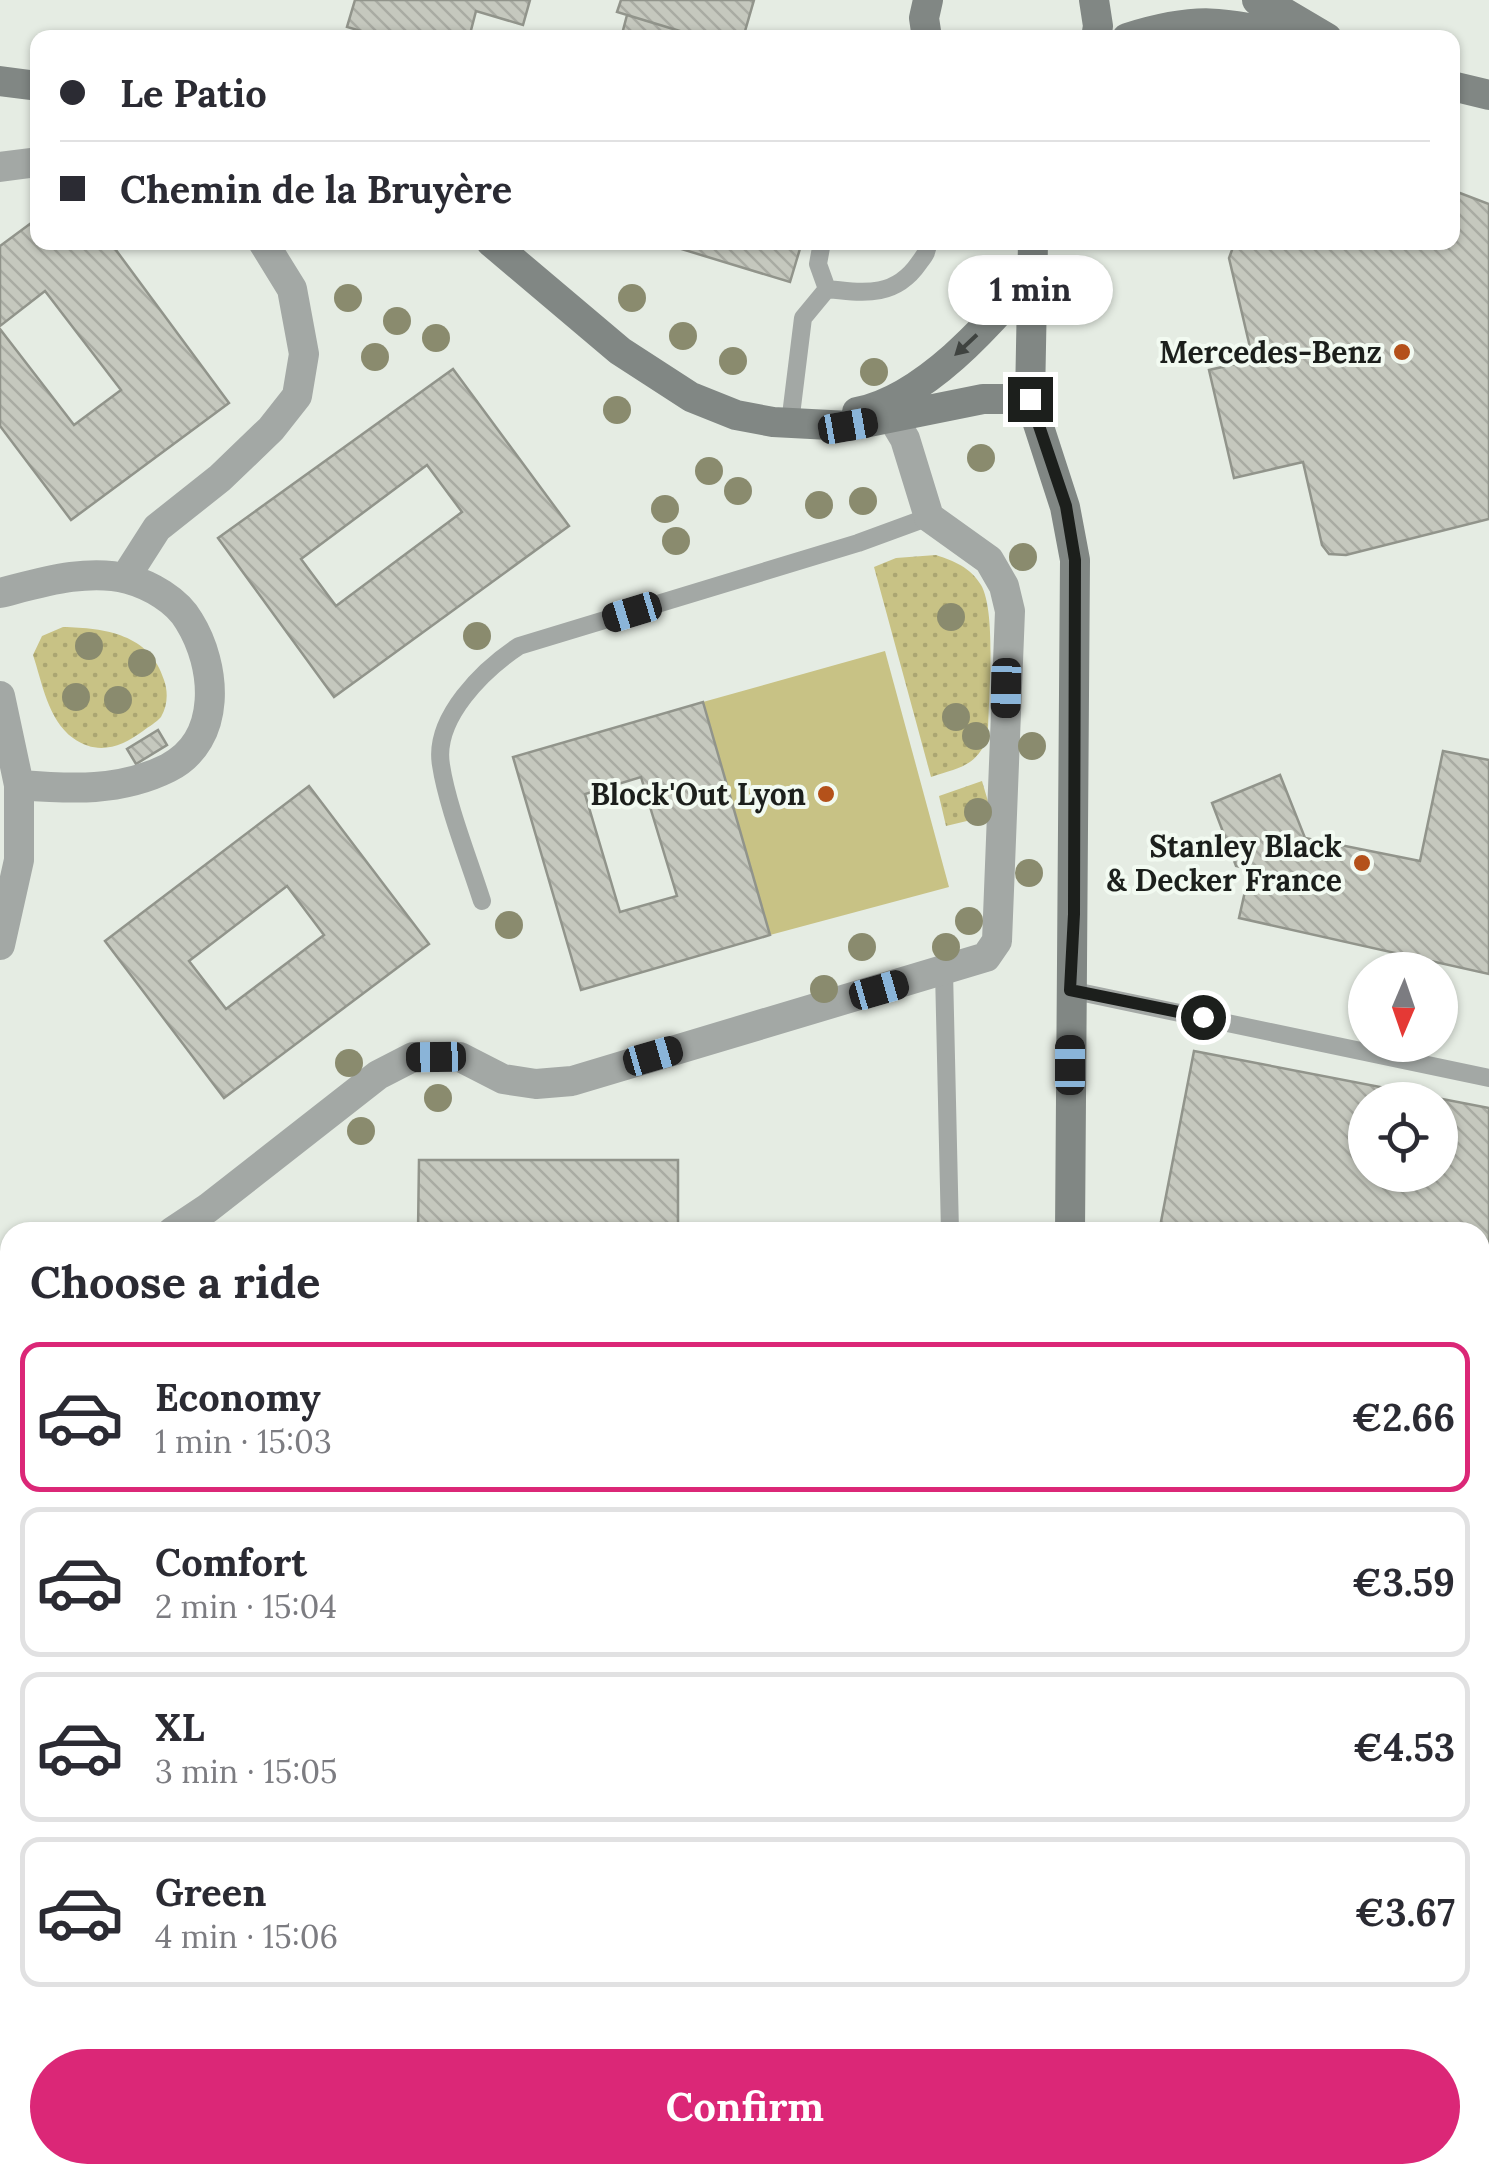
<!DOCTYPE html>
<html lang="en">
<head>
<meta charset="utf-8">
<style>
	:root { --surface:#fff; --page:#f7f7f7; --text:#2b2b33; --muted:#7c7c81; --line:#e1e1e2; --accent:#db2777 }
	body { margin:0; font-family:Lora,serif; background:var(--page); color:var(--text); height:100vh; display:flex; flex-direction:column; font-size:38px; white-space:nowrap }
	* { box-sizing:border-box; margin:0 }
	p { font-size:32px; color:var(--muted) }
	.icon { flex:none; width:55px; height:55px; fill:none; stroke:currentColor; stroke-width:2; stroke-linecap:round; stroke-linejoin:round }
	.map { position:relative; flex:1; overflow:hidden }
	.drawer { position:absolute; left:0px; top:1222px; width:1490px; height:962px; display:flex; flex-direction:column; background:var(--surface); border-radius:30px 30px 0 0; box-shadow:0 2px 8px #0004 }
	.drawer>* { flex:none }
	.guide { position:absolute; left:30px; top:30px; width:1430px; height:220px; border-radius:20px; box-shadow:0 2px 8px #0004; display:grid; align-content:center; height:220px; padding:0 30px; background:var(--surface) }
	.needle { width:65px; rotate:182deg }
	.tools { position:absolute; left:1348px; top:952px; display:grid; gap:20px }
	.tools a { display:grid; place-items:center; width:110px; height:110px; border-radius:50%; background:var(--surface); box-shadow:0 2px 8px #0004; font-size:50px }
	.end { position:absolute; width:45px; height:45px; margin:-22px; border:12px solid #1c1f1c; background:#fff; box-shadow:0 0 0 5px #fff }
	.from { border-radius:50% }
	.bubble { position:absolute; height:70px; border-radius:35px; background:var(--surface); box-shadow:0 2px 8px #0004; font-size:32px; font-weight:700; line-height:70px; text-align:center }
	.car { position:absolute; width:30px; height:60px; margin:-30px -15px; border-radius:12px; box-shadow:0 0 8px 2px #0007; background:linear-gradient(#222 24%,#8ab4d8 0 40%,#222 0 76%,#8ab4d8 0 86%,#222 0) }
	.guide b { display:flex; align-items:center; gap:35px; height:95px; font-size:38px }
	.guide b+b { border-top:2px solid var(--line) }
	.guide i { width:25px; height:25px; background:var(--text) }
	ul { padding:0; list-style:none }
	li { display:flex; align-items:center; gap:30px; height:150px; margin:0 20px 15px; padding:0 10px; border:5px solid var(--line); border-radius:20px }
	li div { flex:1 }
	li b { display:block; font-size:38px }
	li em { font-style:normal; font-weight:700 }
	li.current { border-color:var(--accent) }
	li>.icon { width:90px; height:90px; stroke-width:1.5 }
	h2 { padding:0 30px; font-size:45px; line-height:120px }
	.action { display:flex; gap:20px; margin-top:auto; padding:20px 30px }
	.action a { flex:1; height:115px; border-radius:60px; background:var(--accent); color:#fff; font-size:40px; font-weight:700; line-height:115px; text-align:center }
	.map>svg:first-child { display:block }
	.grass { fill:url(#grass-dots) }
	.forest { fill:url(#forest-firs) }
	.park { fill:#c8c285 }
	.building { fill:url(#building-back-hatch); stroke:#91948b; stroke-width:2.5; fill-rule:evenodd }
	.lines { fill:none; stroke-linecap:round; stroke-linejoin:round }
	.service { stroke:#a3a8a5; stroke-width:18 }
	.minor { stroke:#a3a8a5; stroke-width:30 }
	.secondary { stroke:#818784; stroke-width:30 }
	.tree { fill:#8a8b6e }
	.oneway { fill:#3f4340 }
	.route { stroke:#1c1f1c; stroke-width:12 }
	.poi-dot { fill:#b4511a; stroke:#f2faf1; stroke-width:4 }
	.labels { text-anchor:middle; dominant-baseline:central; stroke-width:8; stroke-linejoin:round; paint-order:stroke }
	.poi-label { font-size:30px; font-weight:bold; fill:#1c1f1c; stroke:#f2faf1; text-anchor:end }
</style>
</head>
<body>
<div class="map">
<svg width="1489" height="2184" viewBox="0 0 1489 2184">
	<defs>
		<pattern id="grass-dots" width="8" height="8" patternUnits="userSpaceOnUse" patternTransform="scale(2.5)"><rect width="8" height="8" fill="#c8c285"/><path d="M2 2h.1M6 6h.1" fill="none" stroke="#aba672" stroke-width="1.8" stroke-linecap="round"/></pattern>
		<pattern id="forest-firs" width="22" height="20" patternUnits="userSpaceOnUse" patternTransform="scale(2.5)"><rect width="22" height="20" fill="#c8c285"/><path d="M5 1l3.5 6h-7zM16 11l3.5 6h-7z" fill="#aba672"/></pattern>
		<pattern id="building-back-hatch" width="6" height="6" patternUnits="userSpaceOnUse" patternTransform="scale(2.5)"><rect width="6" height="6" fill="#c5c8be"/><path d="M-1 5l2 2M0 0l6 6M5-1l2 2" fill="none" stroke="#a9aba3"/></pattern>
	</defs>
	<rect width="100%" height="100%" fill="#e5ece3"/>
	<!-- grass -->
	<path class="grass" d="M936 555C954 561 970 567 981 585 997 613 988 701 988 737 976 767 960 767 931 777L874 567 896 558Z
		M63 627C105 628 150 634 164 680 168 691 168 705 161 717 157 722 148 727 143 731 121 747 98 756 73 738 48 720 42 682 33 655L42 636Z
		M982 781 992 815 946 826 939 796Z"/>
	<!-- forest -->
	<path class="forest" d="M0 1605 10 1627V2175H227L233 2184H0Z"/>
	<!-- park -->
	<path class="park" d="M885 651 949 887 770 935 703 702Z"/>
	<!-- building -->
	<path class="building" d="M355 0H530L523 25 476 11 469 38H385L347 27Z
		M621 0H754L743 38H703L617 12Z
		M627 15 703 38H621Z
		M1452 190 1489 204V519L1346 555 1329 554 1322 545 1303 462 1234 478 1209 370 1253 360 1229 258 1235 242H1452Z
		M38 218V242H110L229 403 71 520 0 426V329L74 425 121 390 45 291 0 326V246Z
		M680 242H802L790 282 678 248Z
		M453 369 569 526 334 697 218 538ZM427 465 462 512 336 606 301 559Z
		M703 702 770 935 581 990 513 757ZM641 777 677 896 620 912 585 794Z
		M158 730 167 745 136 764 127 749Z
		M1443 751 1489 760V974L1239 918 1250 869 1236 866 1212 803 1280 775 1305 838 1420 861Z
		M309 786 429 944 224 1098 105 941ZM287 886 324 935 226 1009 189 961Z
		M1194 1051 1489 1108V1303L1480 1301V1232H1159ZM1365 1100H1440V1175H1365Z
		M419 1160H678V1232H418Z
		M1489 1529V1790L1480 1795V1547Z
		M624 2175H908V2184H624Z
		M1133 2175H1210L1212 2184H1134Z"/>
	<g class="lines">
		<!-- service -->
		<path class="service" d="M822 242 818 264 827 289
			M827 289C864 293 895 298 919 263 924 256 928 252 928 242
			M790 423 803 318 827 289
			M482 901C469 860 447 805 441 765 433 718 484 669 519 646L858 543 929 517
			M944 971 950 1232
			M1070 990 1489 1078
			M1480 1317 1489 1319
			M1480 1384 1489 1386
			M1480 1816 1489 1812
			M1480 2062 1489 2052
			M1480 2136 1489 2125
			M1457 2175 1459 2184
			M1397 2184 1403 2175"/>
		<!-- minor -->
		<path class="minor" d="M0 167 38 162
			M125 578 157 528 220 478 271 429 297 396 304 354 292 289 263 242
			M0 593C40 583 87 568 128 579 150 585 177 600 189 621 217 666 223 740 168 768 120 792 71 789 19 785
			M0 696 19 785V860L0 945
			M172 1232 208 1208 378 1075 413 1057H460L503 1079 536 1084 572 1081 986 957 997 941 1010 611 1004 586 989 560 929 517 905 439 893 419
			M0 1337 10 1331
			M0 1465 10 1483"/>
		<!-- secondary -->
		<path class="secondary" d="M1094 0 1098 26 1096 38
			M1257 0 1268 3 1327 38
			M927 38 924 18 928 0
			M1127 38C1197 16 1222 21 1293 38
			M0 81 38 86
			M1452 86 1489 95
			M491 242 620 351 691 397 736 415 773 422 849 426 983 399H1030
			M1033 242 1030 399 1065 507 1075 560 1070 1232
			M857 412C924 399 990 324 1032 274
			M1082 2175V2184"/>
	</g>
	<!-- trees -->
	<g class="tree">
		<circle cx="348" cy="298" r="14"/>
		<circle cx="632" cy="298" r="14"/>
		<circle cx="397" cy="321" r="14"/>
		<circle cx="683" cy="336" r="14"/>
		<circle cx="436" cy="338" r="14"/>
		<circle cx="375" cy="357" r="14"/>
		<circle cx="733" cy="361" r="14"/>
		<circle cx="874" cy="372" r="14"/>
		<circle cx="617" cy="410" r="14"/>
		<circle cx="981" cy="458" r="14"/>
		<circle cx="709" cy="471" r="14"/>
		<circle cx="738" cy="491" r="14"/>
		<circle cx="863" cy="501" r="14"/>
		<circle cx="819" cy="505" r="14"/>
		<circle cx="665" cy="509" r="14"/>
		<circle cx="676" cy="541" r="14"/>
		<circle cx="1023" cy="557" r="14"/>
		<circle cx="951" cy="617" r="14"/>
		<circle cx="477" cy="636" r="14"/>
		<circle cx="89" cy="646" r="14"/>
		<circle cx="142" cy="663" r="14"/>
		<circle cx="76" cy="697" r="14"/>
		<circle cx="118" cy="700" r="14"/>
		<circle cx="956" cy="717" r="14"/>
		<circle cx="976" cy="736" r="14"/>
		<circle cx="1032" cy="746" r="14"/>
		<circle cx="978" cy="812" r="14"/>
		<circle cx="1029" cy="873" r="14"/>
		<circle cx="969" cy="921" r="14"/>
		<circle cx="509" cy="925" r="14"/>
		<circle cx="862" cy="947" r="14"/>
		<circle cx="946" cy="947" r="14"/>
		<circle cx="824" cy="989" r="14"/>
		<circle cx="349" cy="1063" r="14"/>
		<circle cx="438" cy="1098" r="14"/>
		<circle cx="361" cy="1131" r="14"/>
	</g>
	<!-- one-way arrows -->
	<defs><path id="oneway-solid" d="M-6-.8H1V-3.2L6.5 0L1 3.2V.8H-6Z" transform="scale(2.5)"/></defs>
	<use class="oneway" href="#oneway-solid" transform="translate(966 345) rotate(137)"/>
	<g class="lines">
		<!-- route -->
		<path class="route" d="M1030 399 1066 506 1075 560 1074 914 1070 990 1203 1017"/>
	</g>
	<!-- markers -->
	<g class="poi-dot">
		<circle cx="1402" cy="352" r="10"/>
		<circle cx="826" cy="794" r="10"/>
		<circle cx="1362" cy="863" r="10"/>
	</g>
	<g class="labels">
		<!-- poi labels -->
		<g class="poi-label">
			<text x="1382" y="352">Mercedes-Benz</text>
			<text x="806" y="794">Block'Out Lyon</text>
			<text x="1342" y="846">Stanley Black<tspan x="1342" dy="34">&amp; Decker France</tspan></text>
		</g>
	</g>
</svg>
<div class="tools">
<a><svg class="needle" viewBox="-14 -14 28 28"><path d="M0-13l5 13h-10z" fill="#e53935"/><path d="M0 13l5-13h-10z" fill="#7c7c81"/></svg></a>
<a><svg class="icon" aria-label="locate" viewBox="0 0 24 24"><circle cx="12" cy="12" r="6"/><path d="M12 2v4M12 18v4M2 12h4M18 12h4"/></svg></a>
</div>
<i class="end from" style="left:1203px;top:1017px"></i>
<i class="end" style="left:1030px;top:399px"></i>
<div class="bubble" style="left:948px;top:255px;width:165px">1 min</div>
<i class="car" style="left:848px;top:426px;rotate:80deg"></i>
<i class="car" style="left:632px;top:612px;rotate:253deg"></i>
<i class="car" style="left:1006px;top:688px;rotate:181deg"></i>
<i class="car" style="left:879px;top:990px;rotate:74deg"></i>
<i class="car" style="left:653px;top:1056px;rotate:74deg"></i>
<i class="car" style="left:436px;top:1057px;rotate:269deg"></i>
<i class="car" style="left:1070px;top:1065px;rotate:0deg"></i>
<div class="guide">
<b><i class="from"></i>Le Patio</b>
<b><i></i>Chemin de la Bruyère</b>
</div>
<section class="drawer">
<h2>Choose a ride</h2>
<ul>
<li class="current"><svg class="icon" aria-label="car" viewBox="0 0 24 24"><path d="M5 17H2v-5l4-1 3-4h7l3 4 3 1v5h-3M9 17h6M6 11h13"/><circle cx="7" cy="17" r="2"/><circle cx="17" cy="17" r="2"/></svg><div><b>Economy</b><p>1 min · 15:03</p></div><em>€2.66</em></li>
<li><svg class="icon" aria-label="car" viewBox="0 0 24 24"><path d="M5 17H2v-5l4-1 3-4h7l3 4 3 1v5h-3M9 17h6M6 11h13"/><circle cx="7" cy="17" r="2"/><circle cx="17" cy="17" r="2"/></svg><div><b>Comfort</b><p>2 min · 15:04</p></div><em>€3.59</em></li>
<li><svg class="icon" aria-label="car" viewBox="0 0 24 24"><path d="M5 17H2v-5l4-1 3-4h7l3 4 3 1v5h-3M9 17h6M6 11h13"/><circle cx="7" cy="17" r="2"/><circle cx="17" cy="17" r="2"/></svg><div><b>XL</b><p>3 min · 15:05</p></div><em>€4.53</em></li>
<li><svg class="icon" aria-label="car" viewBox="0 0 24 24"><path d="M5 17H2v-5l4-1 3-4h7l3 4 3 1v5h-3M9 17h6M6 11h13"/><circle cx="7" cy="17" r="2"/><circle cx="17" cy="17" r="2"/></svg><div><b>Green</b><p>4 min · 15:06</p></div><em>€3.67</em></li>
</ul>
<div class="action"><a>Confirm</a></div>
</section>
</div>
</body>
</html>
